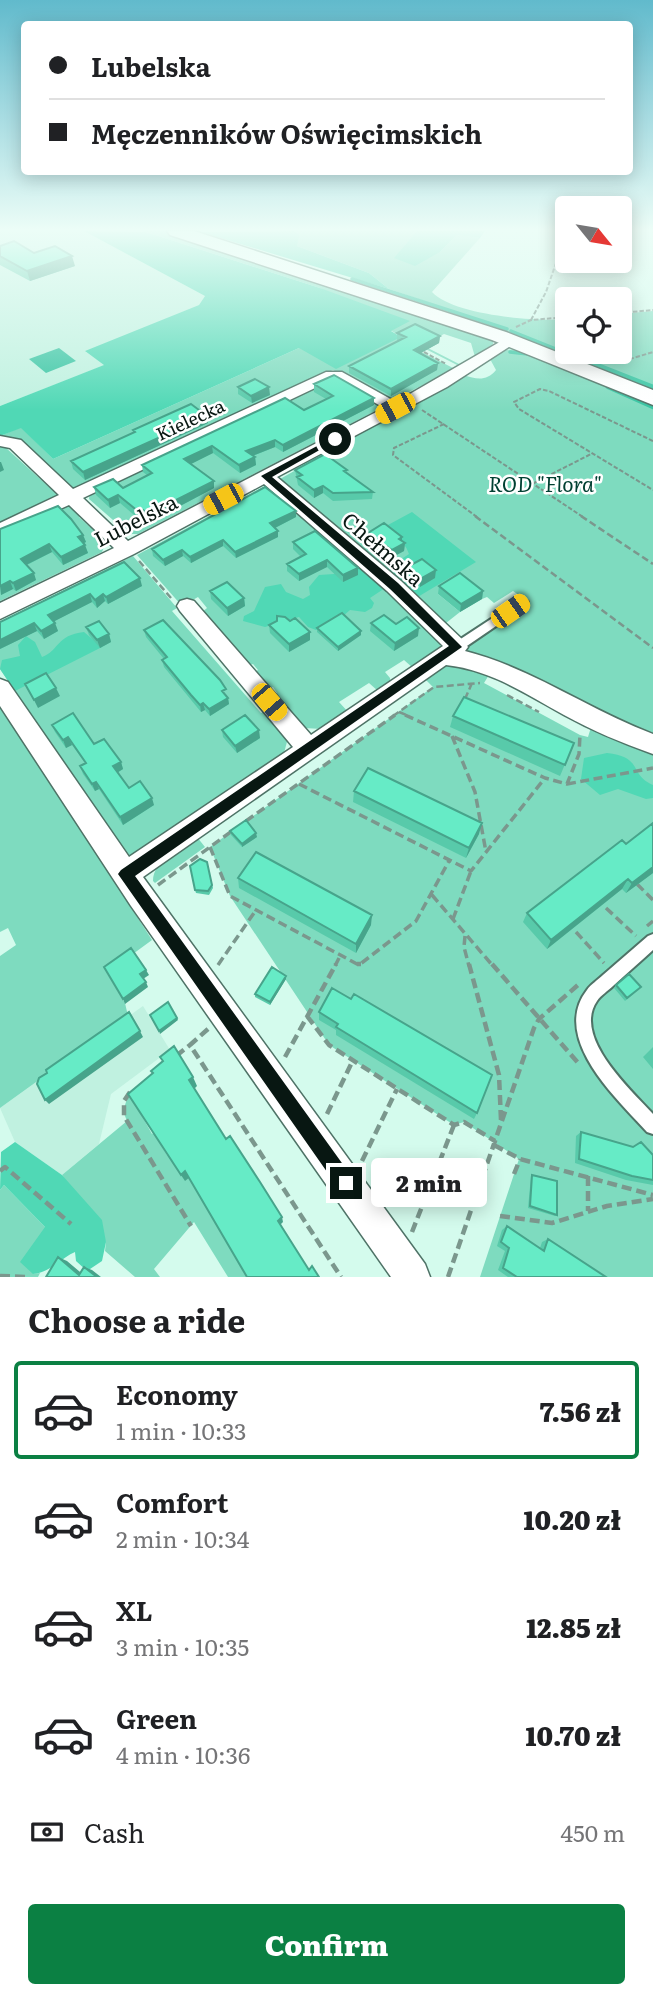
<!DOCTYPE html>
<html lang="en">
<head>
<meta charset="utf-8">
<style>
	:root { --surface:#fff; --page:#f6f6f6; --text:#202124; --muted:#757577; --line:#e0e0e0; --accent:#0b8043 }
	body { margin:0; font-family:Literata,serif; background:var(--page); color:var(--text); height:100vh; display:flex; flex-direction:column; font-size:26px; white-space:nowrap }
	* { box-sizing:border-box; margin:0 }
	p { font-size:23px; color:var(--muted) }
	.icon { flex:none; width:38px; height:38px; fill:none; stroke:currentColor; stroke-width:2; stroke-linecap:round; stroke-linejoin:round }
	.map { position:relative; height:1277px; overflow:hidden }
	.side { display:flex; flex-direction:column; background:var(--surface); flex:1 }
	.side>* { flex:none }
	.guide { position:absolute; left:21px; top:21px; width:612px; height:154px; border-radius:7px; box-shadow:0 4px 18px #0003; display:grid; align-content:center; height:154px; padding:0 28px; background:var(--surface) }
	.needle { width:46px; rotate:120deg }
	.fabs { position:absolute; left:555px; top:196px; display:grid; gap:14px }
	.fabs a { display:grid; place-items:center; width:77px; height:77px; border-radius:7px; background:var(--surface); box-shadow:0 4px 18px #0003; font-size:35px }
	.end { position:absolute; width:32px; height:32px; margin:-16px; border:9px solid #081712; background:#fff; box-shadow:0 0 0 4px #fff }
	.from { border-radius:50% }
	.bubble { position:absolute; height:49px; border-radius:7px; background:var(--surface); box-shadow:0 4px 18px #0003; font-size:23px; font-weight:800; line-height:49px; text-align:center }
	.car { position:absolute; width:21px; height:42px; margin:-21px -10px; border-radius:9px; box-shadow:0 0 5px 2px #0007; background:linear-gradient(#f5c518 24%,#345 0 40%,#f5c518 0 76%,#345 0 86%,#f5c518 0) }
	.guide b { display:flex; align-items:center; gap:24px; height:66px; font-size:26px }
	.guide b+b { border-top:2px solid var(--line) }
	.guide i { width:18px; height:18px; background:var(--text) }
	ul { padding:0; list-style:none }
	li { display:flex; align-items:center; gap:21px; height:98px; margin:0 14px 10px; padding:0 14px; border:4px solid transparent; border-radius:7px }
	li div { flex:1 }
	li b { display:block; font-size:26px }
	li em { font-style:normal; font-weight:800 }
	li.current { border-color:var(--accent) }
	li>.icon { width:63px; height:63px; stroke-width:1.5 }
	h2 { padding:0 28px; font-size:32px; line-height:84px }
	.pay { display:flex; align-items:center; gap:18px; height:77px; padding:0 28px; font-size:26px }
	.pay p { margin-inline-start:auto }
	.action { display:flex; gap:14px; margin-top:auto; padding:14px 28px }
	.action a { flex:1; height:80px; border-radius:7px; background:var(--accent); color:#fff; font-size:28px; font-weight:800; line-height:80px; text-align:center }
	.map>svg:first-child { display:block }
	.built { fill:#c0f1e0 }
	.green { fill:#7edbbf }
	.forest { fill:#50d8b5 }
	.water { fill:#37c4a2 }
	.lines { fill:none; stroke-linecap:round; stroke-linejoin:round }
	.stream-far1 { stroke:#37c4a2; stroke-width:3.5 }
	.stream { stroke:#37c4a2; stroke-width:4.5 }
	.lane-casing { stroke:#4f7367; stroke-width:4 }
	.street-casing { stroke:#4f7367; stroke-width:3 }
	.primary-casing { stroke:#4f7367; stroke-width:3 }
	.path-far3 { stroke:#7b978d; stroke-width:2; stroke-dasharray:4.5 2; stroke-linecap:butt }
	.path-far2 { stroke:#7b978d; stroke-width:2.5; stroke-dasharray:7 3.5; stroke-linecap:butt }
	.path-far1 { stroke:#7b978d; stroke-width:3.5; stroke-dasharray:9 4.5; stroke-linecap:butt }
	.path { stroke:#7b978d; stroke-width:4.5; stroke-dasharray:10 5; stroke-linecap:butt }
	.lane { fill:#fff; fill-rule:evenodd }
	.street { fill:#fff; fill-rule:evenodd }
	.primary { fill:#fff; fill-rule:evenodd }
	.wall { fill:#58caaa }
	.shaded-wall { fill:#47a48b }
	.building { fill:#66ebc6; stroke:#47a48b; stroke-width:2 }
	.route { fill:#081712 }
	.labels { text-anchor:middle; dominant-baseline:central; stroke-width:5; stroke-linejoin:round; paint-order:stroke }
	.far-street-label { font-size:18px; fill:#081712; stroke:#fff }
	.park-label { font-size:21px; font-style:italic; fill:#014032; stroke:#fff }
	.street-label { font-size:21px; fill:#081712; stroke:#fff }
</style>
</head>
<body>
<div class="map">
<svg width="653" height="1277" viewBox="0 0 653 1277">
	<rect width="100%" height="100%" fill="#d4fbed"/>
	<!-- built -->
	<path class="built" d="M0 231H84L205 296 199 305 86 352 105 365 0 406Z
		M143 1006 170 1050 111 1094 99 1144 62 1175 15 1142 0 1108Z"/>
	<!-- green -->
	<path class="green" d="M143 231H167L493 340V344L475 357 471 343 444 334 422 345 463 366 461 367 402 337 398 340 455 369 389 402 333 370 71 492 0 436 21 427 53 459 299 348 400 336 320 288Z
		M294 231H417L395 258 440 252 457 235 480 238 432 292C453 315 536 322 567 319V352H620V314L653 311V391L448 313 451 310 389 289 369 273 297 246Z
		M518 349 653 402V737L598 716 484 657 460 648 527 601 513 591 494 603 487 597 482 599 438 594 460 612 446 623 280 479 464 375C477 380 487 381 496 370L490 359 504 350Z
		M328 380 378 402 379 409 138 534H129L89 499 90 492Z
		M0 446 5 447 60 497 0 526Z
		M263 487H270L442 640 439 650 413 668 404 660 385 672 390 678V683L378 691 369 683 339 702 349 713 322 729 304 728 275 694 277 693 273 687 270 688 255 672 258 670 253 664 250 665 201 613 207 608 198 597 182 606 137 555Z
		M61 504H72L83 514 79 517 90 527 94 525 110 540 106 542 102 552 0 601V533Z
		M133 556 177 608 172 611 261 713 267 710 288 738 284 753 136 857 126 856 113 840 0 669V622Z
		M448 664 492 670 484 683 580 735 588 737 592 724 653 749V1277H480L519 1159 464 1122 454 1125 329 1045 230 896 210 847 433 687 422 676Z
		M0 703 152 940 107 973 125 1003 128 1016 0 1108V956L16 945 8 928 0 932Z
		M197 837 205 847 155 883 153 881C153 860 181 848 197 837Z
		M129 1093 152 1134 160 1128 165 1136 159 1142 167 1155 196 1172 248 1277H228L194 1222 154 1269 160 1277H135L105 1251 106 1242 62 1175 127 1121 123 1111Z
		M4 1185 46 1228 33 1274 40 1273 38 1277H0V1190Z"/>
	<!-- forest -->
	<path class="forest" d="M84 231 146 232 320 288 410 321 391 331 401 337 336 369 299 348 53 459 21 428 0 436V406L104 365 85 351 199 305 205 296Z
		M294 231 299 235 297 246 369 273 389 289 201 232Z
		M417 231H485L480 238 457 235 440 252 415 266 394 258Z
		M412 512 476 562 416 598 385 570 409 554C404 538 390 534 375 532Z
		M357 563 385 588 370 598 374 603 372 608 365 612 350 610 342 617 316 630 308 627 299 617 265 627 243 621 244 616 254 611 265 587 281 584 286 592 303 599 310 595 309 587 319 575 334 574Z
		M84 632 102 647 15 691 0 669 2 660 20 656 18 645 26 636 35 642 42 657C59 651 56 635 84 632Z
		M607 753C644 757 628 774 653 785V798L646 799 618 789 600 795 581 779 584 758Z
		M15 1142 62 1175 102 1220 106 1242 102 1261 87 1271 76 1261 75 1252C59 1259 52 1272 33 1274L20 1262 45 1227 4 1185 0 1190 1 1152Z"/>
	<!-- water -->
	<path class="water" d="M59 348 76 361 46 373 29 359Z"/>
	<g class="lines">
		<!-- stream-far1 -->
		<path class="stream-far1" d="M352 279 507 329
			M511 331 581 359
			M510 352 528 354"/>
		<!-- stream -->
		<path class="stream" d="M577 357 653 387
			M608 387 653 407"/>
		<defs>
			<path id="lane" d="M523 598 528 602 527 605 461 650H453L452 647 453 644Z
				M653 934V950C640 962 626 974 613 986 608 991 601 995 597 1001 572 1037 631 1090 653 1114V1134L647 1132C617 1099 550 1038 587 990 591 984 598 980 603 975 618 962 633 949 648 936Z"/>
			<path id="street" d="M510 336 515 337V343L447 387 277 477 401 581 464 641 468 647 465 651C532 668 589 710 653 734V754C622 743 593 731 564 715 526 694 491 670 446 665L143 877 425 1264 430 1277H391L131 906 0 706V679L8 682 129 857 293 747 180 611 177 606 180 601 187 599 194 601 311 735 443 646 387 591 264 484 134 554 0 619V603L114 548 69 505 0 536V523L59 495 10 448 0 446V436L21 440 73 489 326 372H342L396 402ZM334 379 384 408 128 541 83 498Z"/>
			<path id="primary" d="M167 231H194L506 332 653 390V405L492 340 170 235Z"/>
		</defs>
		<!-- lane casing -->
		<use href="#lane" class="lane-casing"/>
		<!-- street casing -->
		<use href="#street" class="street-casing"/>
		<!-- primary casing -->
		<use href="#primary" class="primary-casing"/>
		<!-- path-far3 -->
		<path class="path-far3" d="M620 313 653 310
			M531 320 546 292 567 231
			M516 327 531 320 567 317
			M424 352 446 364
			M617 363 653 352
			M422 410 583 517
			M444 424 394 448 393 455 477 517
			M653 441 549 391 540 389 514 402 519 409 653 490
			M534 483 593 453"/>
		<!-- path-far2 -->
		<path class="path-far2" d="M475 516 653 648
			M581 516 653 564
			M139 561 171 598
			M507 695 539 712
			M465 699 472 683
			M399 712 409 716
			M393 716 434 687 480 683"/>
		<!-- path-far1 -->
		<path class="path-far1" d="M405 715 545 778 567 784 579 754 580 735
			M452 736 475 792 486 852
			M299 784 471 871 545 778
			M567 784 653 768
			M246 821 395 715
			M210 847 230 896 359 965 416 921 449 861
			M637 884 653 900
			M158 885 232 831
			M432 895 493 966
			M606 908 636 936
			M453 919 471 871
			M647 926 653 921
			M576 932 604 963
			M465 936 464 947 469 966
			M218 965 256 910
			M335 966 340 956"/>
		<!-- path -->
		<path class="path" d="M357 964H361
			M469 964 499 1075 501 1120
			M492 964 579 1064
			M307 1016 329 1045 454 1125 464 1122 495 1141
			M208 1029 190 1045 341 1277
			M176 1056 190 1045
			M285 1057 336 964
			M130 1092 124 1101V1116L191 1226
			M327 1114 353 1060
			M494 1145 520 1159 653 1195
			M362 1161 397 1089
			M0 1171 5 1167 71 1224
			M514 1174 520 1159
			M588 1176V1211
			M500 1216 552 1223 607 1206 653 1199
			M412 1232 454 1125
			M0 1276 28 1277
			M448 1277 534 1028 539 1019 578 985"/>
		<!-- lane -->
		<use href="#lane" class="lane"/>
		<!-- street -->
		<use href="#street" class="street"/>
		<!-- primary -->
		<use href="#primary" class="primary"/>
	</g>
	<!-- wall -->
	<path class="wall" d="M0 246 34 253 75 266 30 281 0 265Z
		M397 333 440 336 439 343 420 353 438 363 437 370 391 396 349 373V366L399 341 397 340Z
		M314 384 374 405 283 452 275 447 253 456 255 457 256 465 240 473 213 453 191 464 214 488 150 522 145 517 140 520 120 503 110 508 96 495 94 487 123 488 147 475 143 472 142 465 304 410 326 399 314 392Z
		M238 387 270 395 252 403 238 394Z
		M208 423 85 480 73 469 71 461 134 433 133 430Z
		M295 470H347V473L373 492 372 499 333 501 323 493 314 498 298 485Z
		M296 511V517L275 528 278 531V537L236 558 223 546 191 563 183 556 165 566 153 556 152 549Z
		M0 529 83 535 86 542 84 543 88 553 63 565 52 552 27 565 36 580 16 591 13 589 1 595Z
		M368 533 405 543 404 551 391 558 386 554 382 556 368 541Z
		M293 542 358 568V575L343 582 327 567 299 581 287 571V564L301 557 293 549Z
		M124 562 142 586 108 604 105 601 97 608 92 602 54 621 58 631 44 639 37 631 0 649V622Z
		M407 567 435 578 420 587 406 575Z
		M439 586 483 591 482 599 460 612 438 594Z
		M210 591 244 598 245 606 228 616 211 599Z
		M290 621 310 632V640L289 652 270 633 269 625Z
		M371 623 396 624 418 636 394 651 370 631Z
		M86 627 109 634 111 642 100 648 89 635Z
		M317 628 361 635 338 651 317 632Z
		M144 630 226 696 228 698 229 704 210 716 205 710 201 712 164 667 162 660 164 659 146 637Z
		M453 716 574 743 560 776 450 727Z
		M52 725 94 744 121 762 123 769 117 773 129 788 154 805 123 825 99 789 95 791 83 774 80 766 85 763 72 745 66 748 55 732Z
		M222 730 260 738 237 753 223 737Z
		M354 791 479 834 466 858 353 802Z
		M230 831 257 837 242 847 231 835Z
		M622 840 653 873 626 893 622 889 547 949 523 922 527 913Z
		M207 862 213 888 209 895 196 893 195 890Z
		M238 878 371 925 356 953 239 888Z
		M286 976V979L270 1005 255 997V994Z
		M616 985 641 987 625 1001 614 988Z
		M319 1012 477 1113 474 1119 336 1035V1030L319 1020Z
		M653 1047V1069L643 1057Z
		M581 1132 653 1155V1185L626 1180 575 1163 576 1136Z
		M532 1175 557 1215 555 1216 528 1208 531 1176Z
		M507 1226 540 1248 542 1242 548 1239 606 1277H508L498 1270 505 1251 497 1246 502 1230Z"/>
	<!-- shaded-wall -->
	<path class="shaded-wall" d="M72 256 75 266 30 281 27 271Z
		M440 336 439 343 414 357V350Z
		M438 363 437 370 391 396V389Z
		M269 387 270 395 252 403 251 396Z
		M374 398V405L283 452V445Z
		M207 416 208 423 85 480 83 472Z
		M275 440V447L247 458 246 451Z
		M212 446 213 453 185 467 184 459Z
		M255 457 256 465 240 473 239 465Z
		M0 462H1L4 470 0 472Z
		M214 481V488L150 522 148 514Z
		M323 486V493L314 498V490Z
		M118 495 120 503 110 508 108 500Z
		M143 510 145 517 140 520 139 512Z
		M296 511V517L271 530 270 523Z
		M278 531V537L236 558 235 552Z
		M83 535 86 542 80 545 78 537Z
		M402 537V545L405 543 404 551 391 558 392 550 399 539Z
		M223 540V546L191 563 190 557Z
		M49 544 52 552 24 566 21 559Z
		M85 545 88 553 63 565 61 557Z
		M386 546V554L382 556 383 548Z
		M182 550 183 556 165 566 163 560Z
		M327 560V567L299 581V574Z
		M358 568V575L343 582V575Z
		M436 570 435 578 420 587V579Z
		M34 573 36 580 16 591 13 583Z
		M140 578 142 586 108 604 106 597Z
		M10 581 13 589 1 595 0 586Z
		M483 591 482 599 460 612 461 604Z
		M90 594 92 602 51 623 48 615Z
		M103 594 105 601 97 608 95 600Z
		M244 598 245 606 228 616 227 608Z
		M34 623 37 631 0 649V640Z
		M55 623 58 631 44 639 41 631Z
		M419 628 418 636 394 651 395 643Z
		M361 631V635L338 651V647Z
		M310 632V640L289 652V644Z
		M109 634 111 642 100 648 97 640Z
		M56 688 60 696 38 708 34 700Z
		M228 698 229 704 210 716 209 709Z
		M203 703 205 710 201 712 200 705Z
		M259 730 260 738 237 753 235 746Z
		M68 737 72 745 66 748 63 740Z
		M121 762 123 769 115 774 113 766Z
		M96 782 99 789 95 791 92 784Z
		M152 798 154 805 123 825 120 817Z
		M482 823 479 834 466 858 469 848Z
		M256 833 257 837 242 847V844Z
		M653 867V873L626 893 632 883Z
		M628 879 622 889 547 949 551 940Z
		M372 915 371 925 356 953V944Z
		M146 970 149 975 143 979 140 974Z
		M286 976V979L270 1005V1002Z
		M146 982 148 987 125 1004 123 999Z
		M177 1018 178 1020 160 1034 159 1031Z
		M140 1031 143 1037 49 1104 45 1100Z
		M193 1077 197 1086 194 1089 189 1080Z
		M185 1171 190 1177 185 1181 181 1175Z
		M282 1217 283 1222 279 1226 278 1221Z
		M58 1257 67 1261 86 1277 79 1275Z
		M84 1267 92 1270 101 1277H97Z"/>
	<!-- building -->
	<path class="building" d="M14 241 34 253 55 246 72 256 27 271 0 256V246Z
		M415 324 440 336 414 350 438 363 391 389 349 366 406 337 397 333Z
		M334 375 374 398 283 445 275 440 246 451 255 457 239 465 212 446 184 459 214 481 148 514 143 510 139 512 118 495 108 500 94 487 113 479 123 488 152 473 142 465 285 398 304 410 333 396 314 384Z
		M255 379 269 387 251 396 238 387Z
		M191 404 207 416 83 472 71 461 135 432 133 430Z
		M325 454 347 470 344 471 373 492 333 493 323 486 314 490 297 477 302 475 295 470Z
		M265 487 296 511 270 523 278 531 235 552 223 540 190 557 182 550 163 560 152 549Z
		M58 506 71 519 83 535 78 537 85 545 61 557 49 544 21 559 34 573 13 583 10 581 0 586V529Z
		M384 523 402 537 399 539 405 543 392 550 386 546 383 548 368 533Z
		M315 531 358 568 343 575 327 560 299 574 287 564 306 554 293 542Z
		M422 559 436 570 420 579 407 567Z
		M124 562 140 578 106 597 103 594 95 600 90 594 48 615 55 623 41 631 34 623 0 640V622Z
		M460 573 483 591 461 604 439 586Z
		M227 582 244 598 227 608 210 591Z
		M342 613 361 631 338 647 317 628Z
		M384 615 396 624 407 617 419 628 395 643 371 623Z
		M277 616 285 617 290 621 295 618 310 632 289 644 269 625 277 621Z
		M163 620 220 680 226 689 222 691 228 698 209 709 203 703 200 705 191 695 162 660 167 657 144 630Z
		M99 621 109 634 97 640 86 627Z
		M46 673 56 688 34 700 25 684Z
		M464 697 574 743 565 765 453 716Z
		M73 713 94 744 104 739 121 762 113 766 129 788 140 781 152 798 120 817 96 782 92 784 80 766 86 763 68 737 63 740 52 725Z
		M245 715 259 730 235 746 222 730Z
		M368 768 482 823 469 848 354 791Z
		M246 820 256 833 242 844 230 831Z
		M653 823V867L632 883 628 879 551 940 527 913 622 840 626 844Z
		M256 852 372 915 356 944 238 878Z
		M200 859 207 862 212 885 208 891 195 890 190 866Z
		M131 948 146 970 140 974 146 982 123 999 104 967Z
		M272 967 286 976 270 1002 255 994Z
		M629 974 641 987 627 998 616 985Z
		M332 988 351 999 354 994 492 1075 477 1113 336 1027 338 1024 319 1012Z
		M168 1002 177 1018 159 1031 150 1015Z
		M129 1012 140 1031 45 1100 37 1084 39 1078 47 1073 46 1070Z
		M174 1046 193 1077 189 1080 226 1139 230 1136 260 1182 282 1217 278 1221 309 1270 312 1266 319 1277H247L185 1171 181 1175 128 1094 153 1073 151 1071 163 1061 160 1057Z
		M581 1132 633 1147 641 1142 653 1155V1180L632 1176 579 1159Z
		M532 1175 557 1181V1215L530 1206Z
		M507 1226 544 1251 548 1239 606 1277H517L503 1268 509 1248 501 1242Z
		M58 1257 79 1275 84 1267 97 1277H46Z"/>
	<!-- sky -->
	<linearGradient id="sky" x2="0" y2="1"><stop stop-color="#61bacc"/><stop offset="0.56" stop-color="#ecfdf7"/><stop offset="1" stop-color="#ecfdf7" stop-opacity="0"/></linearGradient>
	<rect width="653" height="410" fill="url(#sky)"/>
	<!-- route -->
	<path class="route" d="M332 438 339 439 272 477 398 583 462 647 135 876 352 1177 355 1183 352 1189 346 1192 339 1189 118 874 121 870 449 646 390 589 261 476Z"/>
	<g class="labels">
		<!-- far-street labels -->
		<g class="far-street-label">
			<text transform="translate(190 419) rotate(-25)">Kielecka</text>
		</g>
		<!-- park labels -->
		<g class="park-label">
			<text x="545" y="482">ROD "Flora"</text>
		</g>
		<!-- street labels -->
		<g class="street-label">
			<text transform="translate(135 519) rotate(-27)">Lubelska</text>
			<text transform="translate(384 548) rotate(41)">Chełmska</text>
		</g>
	</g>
</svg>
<div class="fabs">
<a><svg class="needle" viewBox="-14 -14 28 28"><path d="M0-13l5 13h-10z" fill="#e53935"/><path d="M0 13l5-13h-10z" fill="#757577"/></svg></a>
<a><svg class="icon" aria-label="locate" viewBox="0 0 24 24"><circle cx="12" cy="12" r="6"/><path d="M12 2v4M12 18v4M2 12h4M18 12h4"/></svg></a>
</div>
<i class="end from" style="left:335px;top:439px"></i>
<i class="end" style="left:346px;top:1183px"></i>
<div class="bubble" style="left:371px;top:1158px;width:116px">2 min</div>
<i class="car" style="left:395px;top:408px;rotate:242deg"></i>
<i class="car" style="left:223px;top:499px;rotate:242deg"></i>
<i class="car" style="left:510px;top:611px;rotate:55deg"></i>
<i class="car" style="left:269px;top:702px;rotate:139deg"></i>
<div class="guide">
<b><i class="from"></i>Lubelska</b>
<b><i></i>Męczenników Oświęcimskich</b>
</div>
</div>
<section class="side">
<h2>Choose a ride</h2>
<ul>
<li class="current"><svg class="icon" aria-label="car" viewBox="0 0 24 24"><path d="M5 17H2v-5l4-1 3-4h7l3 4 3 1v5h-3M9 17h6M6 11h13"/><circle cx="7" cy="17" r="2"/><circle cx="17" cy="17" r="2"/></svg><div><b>Economy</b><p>1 min · 10:33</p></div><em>7.56 zł</em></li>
<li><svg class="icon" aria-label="car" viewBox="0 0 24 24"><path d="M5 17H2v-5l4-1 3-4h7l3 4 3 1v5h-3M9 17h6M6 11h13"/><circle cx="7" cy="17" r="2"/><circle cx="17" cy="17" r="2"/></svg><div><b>Comfort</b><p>2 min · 10:34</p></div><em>10.20 zł</em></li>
<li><svg class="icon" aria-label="car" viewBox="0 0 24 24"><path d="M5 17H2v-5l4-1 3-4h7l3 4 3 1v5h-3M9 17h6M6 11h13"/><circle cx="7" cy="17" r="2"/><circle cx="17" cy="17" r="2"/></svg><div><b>XL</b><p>3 min · 10:35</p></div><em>12.85 zł</em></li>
<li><svg class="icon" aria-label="car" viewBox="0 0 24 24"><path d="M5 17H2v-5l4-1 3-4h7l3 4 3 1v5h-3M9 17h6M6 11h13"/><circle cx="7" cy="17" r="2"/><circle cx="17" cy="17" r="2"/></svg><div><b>Green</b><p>4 min · 10:36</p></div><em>10.70 zł</em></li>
</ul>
<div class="pay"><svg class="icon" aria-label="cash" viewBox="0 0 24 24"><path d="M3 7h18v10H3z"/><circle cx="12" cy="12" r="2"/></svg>Cash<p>450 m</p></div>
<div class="action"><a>Confirm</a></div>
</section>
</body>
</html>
